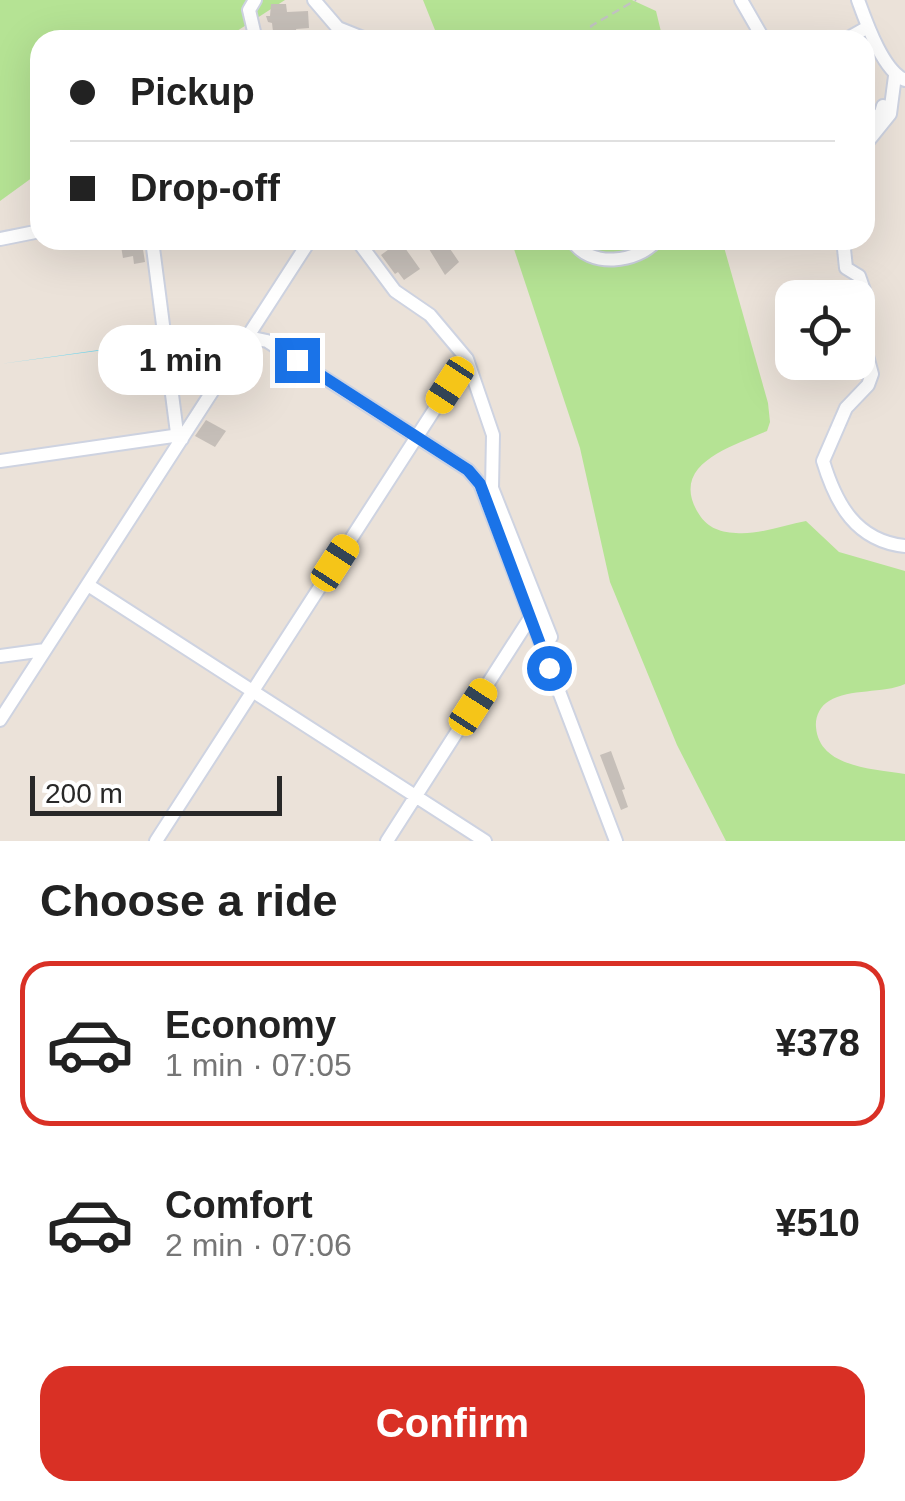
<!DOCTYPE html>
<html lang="en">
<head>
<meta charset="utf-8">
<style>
	:root { --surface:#fff; --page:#f2f2f2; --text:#222; --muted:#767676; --line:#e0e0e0; --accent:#d93025 }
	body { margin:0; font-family:Helvetica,sans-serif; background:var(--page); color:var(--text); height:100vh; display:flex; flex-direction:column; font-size:38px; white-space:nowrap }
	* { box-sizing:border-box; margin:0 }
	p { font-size:32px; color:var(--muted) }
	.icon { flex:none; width:55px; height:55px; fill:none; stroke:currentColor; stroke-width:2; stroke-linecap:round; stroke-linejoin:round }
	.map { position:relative; height:841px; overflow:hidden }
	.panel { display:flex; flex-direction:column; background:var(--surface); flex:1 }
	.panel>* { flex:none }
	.guide { position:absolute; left:30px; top:30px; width:845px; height:220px; border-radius:30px; box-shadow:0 10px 40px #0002; display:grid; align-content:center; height:220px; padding:0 40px; background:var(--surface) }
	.tools { position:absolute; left:775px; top:280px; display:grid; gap:20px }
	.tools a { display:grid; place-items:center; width:100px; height:100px; border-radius:20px; background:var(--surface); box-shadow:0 10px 40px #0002; font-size:50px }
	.scale { position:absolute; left:30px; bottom:25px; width:252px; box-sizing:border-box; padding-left:10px; border:5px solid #282828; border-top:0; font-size:28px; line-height:35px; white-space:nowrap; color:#282828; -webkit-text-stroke:8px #fff; paint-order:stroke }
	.end { position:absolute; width:45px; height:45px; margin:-22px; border:12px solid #1a73e8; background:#fff; box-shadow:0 0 0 5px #fff }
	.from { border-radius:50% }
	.bubble { position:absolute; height:70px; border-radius:30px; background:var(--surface); box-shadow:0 10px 40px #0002; font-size:32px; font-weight:700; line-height:70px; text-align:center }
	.car { position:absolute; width:30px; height:60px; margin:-30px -15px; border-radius:12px; box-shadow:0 0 8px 2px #0007; background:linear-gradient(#f5c518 24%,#345 0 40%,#f5c518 0 76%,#345 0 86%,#f5c518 0) }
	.guide b { display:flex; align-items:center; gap:35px; height:95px; font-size:38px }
	.guide b+b { border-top:2px solid var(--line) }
	.guide i { width:25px; height:25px; background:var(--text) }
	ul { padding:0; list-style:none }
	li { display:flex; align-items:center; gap:30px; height:165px; margin:0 20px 15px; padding:0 20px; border:5px solid transparent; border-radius:30px }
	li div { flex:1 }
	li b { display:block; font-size:38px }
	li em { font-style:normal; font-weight:700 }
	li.current { border-color:var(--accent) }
	li>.icon { width:90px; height:90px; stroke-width:1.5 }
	h2 { padding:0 40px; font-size:45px; line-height:120px }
	.action { display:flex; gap:20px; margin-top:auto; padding:20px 40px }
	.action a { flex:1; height:115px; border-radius:30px; background:var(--accent); color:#fff; font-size:40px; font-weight:700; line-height:115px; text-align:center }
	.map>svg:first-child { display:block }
	.green { fill:#b5e394 }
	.water { fill:#69d6f0 }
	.building { fill:#c6bfb9 }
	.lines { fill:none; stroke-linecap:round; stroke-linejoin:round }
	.minor-casing { stroke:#ced3e1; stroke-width:16 }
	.path { stroke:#c3c3c3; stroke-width:2.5; stroke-dasharray:8 5; stroke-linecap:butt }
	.minor { stroke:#fff; stroke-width:12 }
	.route { stroke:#1a73e8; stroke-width:12 }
</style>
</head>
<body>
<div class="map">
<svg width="905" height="841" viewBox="0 0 905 841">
	<rect width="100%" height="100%" fill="#ebe2d9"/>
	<!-- green -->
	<path class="green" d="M0 0H285L223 40H40V172L0 201Z
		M423 0H632L656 11 663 40H439Z
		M511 240H722L768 403 770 422 767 431C734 446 670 463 697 511 706 527 718 532 736 533 758 535 784 525 806 521L839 552 905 571V684C883 694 850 688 829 701 820 706 815 717 816 727 819 768 875 769 905 774V841H726L677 745 610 582 580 448Z"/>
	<!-- water -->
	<path class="water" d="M247 329 269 334 470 464 487 481 623 841 485 485 245 331 0 364Z"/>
	<!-- building -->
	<path class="building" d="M271 4H286L287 12 308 11 309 28 296 29 298 40H274L272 23 268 22 266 16H270Z
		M444 240 459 262 445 275 429 249Z
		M400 241 420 269 404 280 398 272 395 274 381 255Z
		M142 243 145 262 134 264 133 256 123 258 121 246Z
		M206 420 226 431 215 447 195 436Z
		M611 751 625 789 622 790 628 807 621 810 600 755Z"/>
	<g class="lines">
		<defs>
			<path id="minor" d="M255 0 249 10 256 40
				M314 0 338 28 368 40
				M741 0 764 40
				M858 0C866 22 883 71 905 80
				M845 40 868 27
				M865 128 881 113 883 106
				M865 145 890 114 895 76
				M0 239 40 231
				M152 240 177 433 182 439
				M357 240 395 291 430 315 467 359 493 435 492 488 551 637
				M572 240C589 269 638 263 657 240
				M844 249 846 268 859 276 867 299 863 341 872 374 868 385 846 408 823 461C836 504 856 541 905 546
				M248 337 267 341 468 470 480 484 616 841
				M0 461 173 436 182 439
				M88 585 485 841
				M0 656 45 650
				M0 720 310 240
				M156 841 467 359
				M387 841 530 618"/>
		</defs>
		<!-- minor casing -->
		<use href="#minor" class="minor-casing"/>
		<!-- path -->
		<path class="path" d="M595 40 591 26 636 0"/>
		<!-- minor -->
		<use href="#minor" class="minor"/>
	</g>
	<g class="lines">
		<!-- route -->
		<path class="route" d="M297 360 468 470 480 484 549 668"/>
	</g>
</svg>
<div class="tools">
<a><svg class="icon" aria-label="locate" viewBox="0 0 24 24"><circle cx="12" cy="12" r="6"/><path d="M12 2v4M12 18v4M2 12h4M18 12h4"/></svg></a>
</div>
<div class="scale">200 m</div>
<i class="end from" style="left:549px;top:668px"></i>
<i class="end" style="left:297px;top:360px"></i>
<div class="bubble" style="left:98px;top:325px;width:165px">1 min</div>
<i class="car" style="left:450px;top:385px;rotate:213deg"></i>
<i class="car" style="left:335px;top:563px;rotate:33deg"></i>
<i class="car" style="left:473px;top:707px;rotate:33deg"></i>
<div class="guide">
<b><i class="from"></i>Pickup</b>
<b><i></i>Drop-off</b>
</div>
</div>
<section class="panel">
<h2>Choose a ride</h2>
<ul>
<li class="current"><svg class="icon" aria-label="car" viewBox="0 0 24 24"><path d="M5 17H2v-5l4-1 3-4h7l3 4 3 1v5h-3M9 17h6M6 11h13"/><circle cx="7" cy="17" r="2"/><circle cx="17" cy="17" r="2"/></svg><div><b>Economy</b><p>1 min · 07:05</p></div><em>¥378</em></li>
<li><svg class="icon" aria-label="car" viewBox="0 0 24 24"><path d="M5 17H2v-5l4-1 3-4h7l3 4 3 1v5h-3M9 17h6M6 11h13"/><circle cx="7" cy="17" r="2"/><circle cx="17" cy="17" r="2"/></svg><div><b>Comfort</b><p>2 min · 07:06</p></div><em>¥510</em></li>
</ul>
<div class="action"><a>Confirm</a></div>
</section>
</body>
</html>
